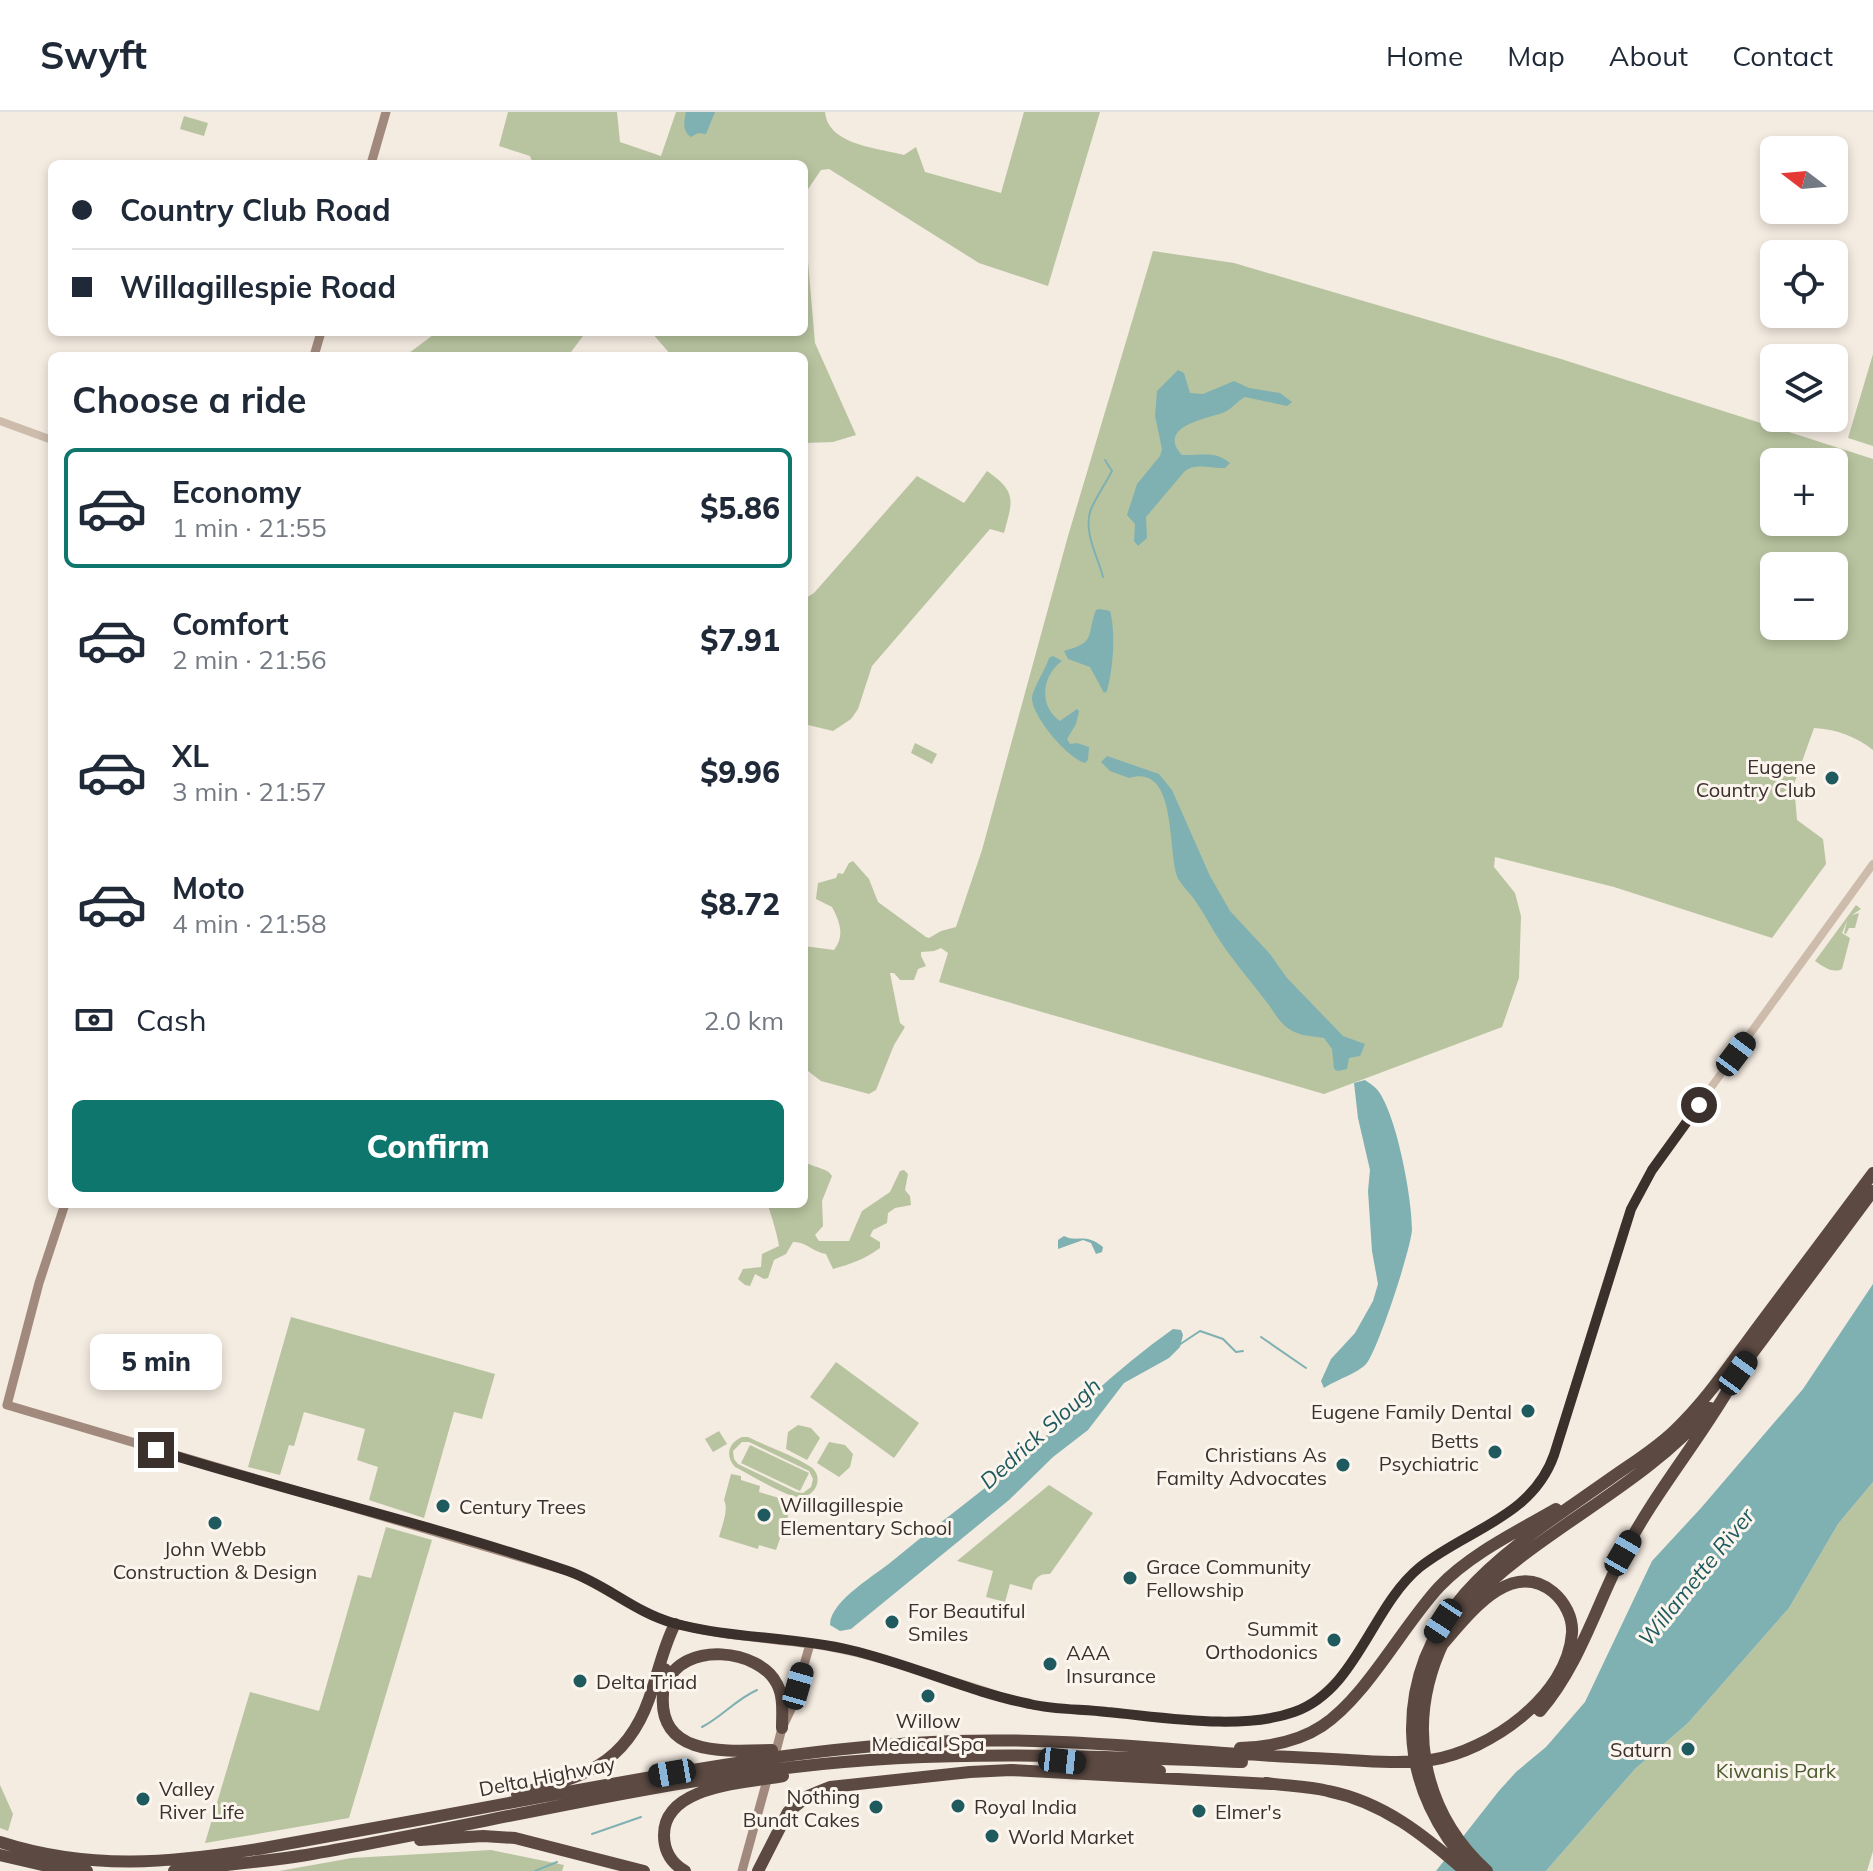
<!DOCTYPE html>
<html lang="en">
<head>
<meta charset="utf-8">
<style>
	:root { --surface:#fff; --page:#f2f2f3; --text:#1f2937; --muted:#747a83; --line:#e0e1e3; --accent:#0f766e }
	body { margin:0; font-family:Mulish,sans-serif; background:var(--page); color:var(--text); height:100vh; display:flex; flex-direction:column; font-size:30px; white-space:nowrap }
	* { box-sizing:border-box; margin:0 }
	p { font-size:26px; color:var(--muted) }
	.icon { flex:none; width:44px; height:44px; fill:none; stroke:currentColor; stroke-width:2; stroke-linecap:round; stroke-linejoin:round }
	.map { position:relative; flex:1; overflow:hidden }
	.details { position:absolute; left:48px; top:240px; width:760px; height:856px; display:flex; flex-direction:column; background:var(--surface); border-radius:12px; box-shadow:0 4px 12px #0003 }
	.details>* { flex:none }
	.banner { position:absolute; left:48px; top:48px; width:760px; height:176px; border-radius:12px; box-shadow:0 4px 12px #0003; display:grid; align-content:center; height:176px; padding:0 24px; background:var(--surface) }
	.needle { width:52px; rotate:286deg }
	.fabs { position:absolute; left:1760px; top:24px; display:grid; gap:16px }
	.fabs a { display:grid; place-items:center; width:88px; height:88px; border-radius:12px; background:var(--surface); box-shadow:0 4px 12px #0003; font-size:40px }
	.end { position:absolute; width:36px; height:36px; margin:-18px; border:10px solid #3b302b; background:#fff; box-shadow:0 0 0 4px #fff }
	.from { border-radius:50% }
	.bubble { position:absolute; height:56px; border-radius:12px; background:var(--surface); box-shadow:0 4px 12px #0003; font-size:26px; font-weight:800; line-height:56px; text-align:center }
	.car { position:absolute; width:24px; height:48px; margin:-24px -12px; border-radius:10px; box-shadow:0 0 6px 2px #0007; background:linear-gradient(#222 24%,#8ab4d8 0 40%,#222 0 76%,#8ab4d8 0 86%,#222 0) }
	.banner b { display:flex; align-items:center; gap:28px; height:76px; font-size:30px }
	.banner b+b { border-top:2px solid var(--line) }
	.banner i { width:20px; height:20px; background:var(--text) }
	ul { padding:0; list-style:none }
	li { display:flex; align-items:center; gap:24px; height:120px; margin:0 16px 12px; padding:0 8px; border:4px solid transparent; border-radius:12px }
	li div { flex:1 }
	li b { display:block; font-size:30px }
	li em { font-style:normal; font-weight:800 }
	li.active { border-color:var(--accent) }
	li>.icon { width:72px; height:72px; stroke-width:1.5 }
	h2 { padding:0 24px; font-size:36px; line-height:96px }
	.pay { display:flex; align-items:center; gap:20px; height:88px; padding:0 24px; font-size:30px }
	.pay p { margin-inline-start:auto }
	.cta { display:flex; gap:16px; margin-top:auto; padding:16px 24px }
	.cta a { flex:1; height:92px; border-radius:12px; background:var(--accent); color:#fff; font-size:32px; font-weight:800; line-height:92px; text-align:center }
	header { display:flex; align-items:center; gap:48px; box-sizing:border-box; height:112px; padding:0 40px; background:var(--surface); border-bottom:2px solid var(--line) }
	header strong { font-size:38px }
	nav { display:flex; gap:44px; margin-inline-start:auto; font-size:28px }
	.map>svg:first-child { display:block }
	.green { fill:#b8c4a0; fill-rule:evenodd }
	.water { fill:#7fb0b2 }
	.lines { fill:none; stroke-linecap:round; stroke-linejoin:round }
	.stream { stroke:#7fb0b2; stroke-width:2 }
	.tertiary { stroke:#cdbbac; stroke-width:8 }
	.secondary { stroke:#a18a7d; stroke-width:9 }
	.motorway { stroke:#5c4a42; stroke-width:12 }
	.route { stroke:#3b302b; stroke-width:10 }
	.poi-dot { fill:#1f5a5e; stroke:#fbf5ee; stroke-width:3 }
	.labels { text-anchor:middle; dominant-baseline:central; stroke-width:6; stroke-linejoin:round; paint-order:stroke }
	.poi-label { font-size:20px; fill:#3b302b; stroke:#fbf5ee; text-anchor:start }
	.park-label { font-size:20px; fill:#4a5a2e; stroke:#fbf5ee }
	.street-label { font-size:20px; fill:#3b302b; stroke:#fbf5ee }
	.water-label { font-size:22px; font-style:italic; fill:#1f5a5e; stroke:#fbf5ee }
</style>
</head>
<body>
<header>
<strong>Swyft</strong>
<nav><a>Home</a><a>Map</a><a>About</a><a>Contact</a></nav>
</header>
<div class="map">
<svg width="1873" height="1759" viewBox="0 0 1873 1759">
	<rect width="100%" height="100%" fill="#f4ebe1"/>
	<!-- green -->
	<path class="green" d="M508 0H617L620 30 661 44 676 0H825C828 33 878 36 904 43L916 35 925 60 1001 81 1024 0H1100L1048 174 979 151 829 57 821 58 804 83V52H533L530 44 499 34Z
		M184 4 208 11 204 24 180 17Z
		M804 103 815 231 856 323 833 330 804 331V244H672L651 220H804Z
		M1153 139 1234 151 1561 247 1873 347V638C1855 624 1836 617 1814 616L1794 672 1797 708 1823 727 1826 752 1772 826 1614 775 1495 745 1494 755 1515 781 1521 804 1519 866 1502 915 1324 982 939 870 948 841 941 836 934 839 921 840V844L926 854 918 857 914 868H900L894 861H890L900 911 905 915 894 933 876 978 869 982 821 969 804 956V834L834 838C845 824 840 810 832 795L816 787 818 771 836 766 838 761 843 762 849 751 853 749 869 767 878 790 926 825 929 826 941 819 956 815 982 738 1068 424ZM1774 350H1834V410H1774ZM1774 454H1834V514H1774Z
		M437 220H586L568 244H405Z
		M1873 242V334L1848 326Z
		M987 359C1017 380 1013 388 1004 421L990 417 872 554 858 597 851 607 833 619 804 612V487L814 481 917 364 964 391Z
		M915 631 937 642 932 652 911 641Z
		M1856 793 1861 797 1852 803 1859 801 1855 816H1849L1846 822 1844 821 1847 809 1842 821 1850 826 1842 857C1832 862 1823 854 1815 849Z
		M804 1049C812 1056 827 1055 832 1064L822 1089 823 1114 815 1123 819 1129H849L862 1099 890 1080 900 1059 904 1058 908 1062 905 1078 910 1084 911 1093 895 1096 888 1101 887 1111 873 1118 870 1124 880 1130V1136C865 1147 851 1152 833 1157L826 1142C813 1140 805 1129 793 1130L786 1142 774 1148 768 1166 764 1167 755 1162 750 1174 745 1173 738 1167 743 1157 761 1155 762 1142 779 1134C779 1129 770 1097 767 1092H804Z
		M291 1205 495 1262 482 1307 454 1300 424 1406 369 1388 378 1355 357 1348 365 1317 304 1300 294 1334 289 1333 280 1363 248 1355Z
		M836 1250 919 1311 894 1346 810 1285Z
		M798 1313 811 1316 820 1326 807 1348 786 1337 788 1320Z
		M719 1319 727 1332 713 1340 705 1327Z
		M742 1325H748C768 1335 793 1343 811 1355 825 1365 815 1387 798 1385 785 1384 749 1362 735 1355 725 1344 728 1331 742 1325ZM742 1330H749L809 1359 813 1367 811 1375 803 1381 796 1380 738 1352 734 1347 733 1339Z
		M829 1330 845 1333 853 1342 850 1355 839 1365 817 1351Z
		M750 1333 809 1361 800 1379 741 1351Z
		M731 1362 741 1364V1368L760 1374 759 1380 793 1390 776 1438 759 1433 758 1437 719 1425C722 1413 729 1398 724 1388Z
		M1873 1370V1739L1867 1759H1546L1635 1657 1688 1611 1789 1496 1838 1412Z
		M1049 1373 1093 1401 1050 1462C1039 1461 1033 1467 1032 1478L1010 1472 1005 1490 986 1485 993 1459 957 1449Z
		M386 1415 432 1428 349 1706 205 1731 250 1580 319 1599 358 1463 371 1466Z
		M0 1673 13 1702 8 1719 0 1716Z
		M491 1738 564 1753 562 1759H279L352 1746Z"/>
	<!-- water -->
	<path class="water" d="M686 0H715L706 22 698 21 691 25C682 19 684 9 686 0Z
		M1178 258 1184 261 1190 281 1203 282 1234 269 1249 276 1280 281 1292 290 1287 294 1245 285C1237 289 1233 296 1225 300 1210 306 1155 314 1182 343 1200 344 1215 338 1230 351L1225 356C1210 357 1196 350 1184 360L1146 405 1147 426 1138 434 1134 429 1135 412 1127 403 1137 372 1160 344 1162 337 1155 304 1157 279Z
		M1100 497 1110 499C1116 520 1113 558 1107 579L1104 581 1090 555 1068 547 1064 539C1097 530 1086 524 1096 498Z
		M1053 544 1062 549C1042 563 1038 594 1060 609L1077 597 1079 599 1076 612 1067 627 1070 632 1077 631 1089 635 1088 648 1085 651C1067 646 1034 606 1032 588 1031 579 1046 557 1049 546Z
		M1107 644 1159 662 1172 678 1210 764 1230 799 1270 842 1287 866 1343 924 1365 932 1360 944 1349 946 1347 957 1338 959 1334 957 1332 937 1324 926C1312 924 1299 924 1289 917 1278 910 1273 897 1265 888 1253 872 1239 856 1227 839 1215 823 1206 804 1194 787 1190 781 1183 775 1179 768 1166 746 1180 650 1129 666L1110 659 1101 650Z
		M1365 968C1369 971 1376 975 1379 980 1397 1006 1412 1085 1412 1117 1412 1134 1377 1241 1366 1252 1358 1261 1336 1268 1324 1276L1321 1269 1331 1247 1355 1221 1373 1189 1378 1172 1372 1139 1368 1079 1370 1058 1358 1006 1354 971Z
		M1064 1124C1077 1131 1085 1120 1103 1135L1102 1140 1096 1142 1091 1131 1083 1128 1058 1137V1128Z
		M1873 1172V1370L1838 1412 1789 1496 1688 1611 1635 1657 1546 1759H1436L1498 1680 1516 1660 1546 1635 1585 1590 1652 1449 1701 1396 1803 1277Z
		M1173 1217 1181 1218 1183 1223 1180 1235 1169 1246 1124 1271 1088 1318 1053 1345 1009 1388 851 1517 840 1519 830 1513C830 1488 878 1462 896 1446 932 1416 970 1389 1006 1359 1062 1312 1113 1259 1173 1217Z"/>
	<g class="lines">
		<!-- stream -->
		<path class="stream" d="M1103 465C1098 445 1084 422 1090 400 1092 392 1107 369 1112 359L1105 348
			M1261 1225 1306 1256
			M1179 1233 1200 1219 1223 1227 1236 1240 1243 1239
			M702 1615C723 1604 735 1588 757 1578
			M592 1722 641 1705
			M535 1759 557 1750"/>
		<!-- tertiary -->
		<path class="tertiary" d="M0 309 52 328
			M810 1532C866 1540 919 1559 974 1575 993 1581 1012 1590 1032 1593 1059 1597 1088 1598 1116 1601 1169 1606 1267 1622 1312 1590 1358 1559 1374 1500 1413 1462 1455 1420 1528 1410 1551 1350L1625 1112 1637 1085 1657 1050 1873 752"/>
		<!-- secondary -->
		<path class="secondary" d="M371 52 386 0
			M314 244 321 220
			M65 1092 39 1171 7 1293 567 1459C599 1470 624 1493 656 1505 704 1523 760 1525 810 1532L792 1595 782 1616 775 1643
			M742 1759 769 1661"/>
		<!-- motorway -->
		<path class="motorway" d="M1734 1266 1873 1079
			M1465 1495C1539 1416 1639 1379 1710 1296
			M1445 1527C1405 1608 1420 1698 1487 1759
			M665 1557C663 1566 663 1573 663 1582 658 1646 728 1639 772 1638
			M666 1572C683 1528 760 1537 777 1572 784 1585 782 1601 782 1616
			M1540 1599C1579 1554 1596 1494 1623 1442 1656 1378 1704 1323 1738 1261
			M1240 1636C1267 1635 1298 1630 1322 1614 1366 1585 1402 1515 1439 1475 1470 1442 1518 1419 1556 1397
			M1071 1650 1160 1659
			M1266 1671C1286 1674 1307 1674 1328 1679 1383 1690 1424 1723 1465 1759
			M517 1682C580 1666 625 1655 649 1587 658 1562 663 1535 675 1512
			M420 1728 483 1724 515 1726 644 1759
			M0 1730C90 1759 172 1751 264 1736 363 1718 463 1700 562 1681 692 1657 821 1634 954 1629 1073 1625 1192 1641 1312 1646 1351 1647 1392 1653 1431 1648 1489 1639 1568 1584 1572 1521 1573 1506 1565 1490 1553 1480 1510 1445 1467 1505 1442 1533
			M0 1743 47 1754 87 1759
			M174 1759C220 1753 267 1750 312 1742 473 1714 633 1674 795 1655 943 1637 1094 1644 1242 1650
			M685 1759C671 1751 664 1739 664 1723 664 1673 747 1671 783 1664
			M758 1759 788 1700 808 1684 820 1679 830 1675 970 1660 1011 1658 1271 1672
			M1475 1759C1438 1722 1413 1672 1412 1619 1411 1491 1518 1432 1611 1366 1632 1351 1654 1338 1674 1319 1706 1289 1731 1251 1757 1216 1796 1164 1834 1113 1873 1061"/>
	</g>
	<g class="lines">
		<!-- route -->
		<path class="route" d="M156 1338C293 1381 433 1413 568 1459 606 1472 634 1500 673 1511 731 1527 792 1524 850 1538 911 1552 969 1580 1030 1592 1055 1598 1082 1597 1107 1600 1162 1605 1241 1619 1294 1600 1357 1578 1371 1495 1420 1455 1468 1417 1532 1405 1554 1343L1631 1097 1652 1058 1699 993"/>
	</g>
	<!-- markers -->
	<g class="poi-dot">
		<circle cx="1832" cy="666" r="8"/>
		<circle cx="1528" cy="1299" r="8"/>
		<circle cx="1495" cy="1340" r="8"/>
		<circle cx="1343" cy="1353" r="8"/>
		<circle cx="443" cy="1394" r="8"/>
		<circle cx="764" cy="1403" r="8"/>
		<circle cx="215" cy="1411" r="8"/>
		<circle cx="1130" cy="1466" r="8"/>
		<circle cx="892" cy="1510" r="8"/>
		<circle cx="1334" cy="1528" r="8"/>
		<circle cx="1050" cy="1552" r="8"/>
		<circle cx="580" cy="1569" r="8"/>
		<circle cx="928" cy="1584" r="8"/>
		<circle cx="1688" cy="1637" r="8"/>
		<circle cx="143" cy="1687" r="8"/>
		<circle cx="958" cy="1694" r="8"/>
		<circle cx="876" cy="1695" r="8"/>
		<circle cx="1199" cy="1699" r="8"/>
		<circle cx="992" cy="1724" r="8"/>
	</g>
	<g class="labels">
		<!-- poi labels -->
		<g class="poi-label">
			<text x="1816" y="654" text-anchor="end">Eugene<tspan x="1816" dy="23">Country Club</tspan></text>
			<text x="1512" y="1299" text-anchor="end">Eugene Family Dental</text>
			<text x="1479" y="1328" text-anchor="end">Betts<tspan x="1479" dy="23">Psychiatric</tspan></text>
			<text x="1327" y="1342" text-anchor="end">Christians As<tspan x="1327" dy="23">Familty Advocates</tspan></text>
			<text x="780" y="1392">Willagillespie<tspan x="780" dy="23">Elementary School</tspan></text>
			<text x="459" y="1394">Century Trees</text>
			<text x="215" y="1436" text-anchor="middle">John Webb<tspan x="215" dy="23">Construction &amp; Design</tspan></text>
			<text x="1146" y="1454">Grace Community<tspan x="1146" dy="23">Fellowship</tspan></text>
			<text x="908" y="1498">For Beautiful<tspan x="908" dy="23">Smiles</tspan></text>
			<text x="1318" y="1516" text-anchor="end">Summit<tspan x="1318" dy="23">Orthodonics</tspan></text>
			<text x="1066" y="1540">AAA<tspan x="1066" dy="23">Insurance</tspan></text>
			<text x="596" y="1569">Delta Triad</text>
			<text x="928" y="1608" text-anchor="middle">Willow<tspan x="928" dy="23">Medical Spa</tspan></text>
			<text x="1672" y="1637" text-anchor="end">Saturn</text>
			<text x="159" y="1676">Valley<tspan x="159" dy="23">River Life</tspan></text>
			<text x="860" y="1684" text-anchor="end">Nothing<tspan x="860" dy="23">Bundt Cakes</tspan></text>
			<text x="974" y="1694">Royal India</text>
			<text x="1215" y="1699">Elmer's</text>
			<text x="1008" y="1724">World Market</text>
		</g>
		<!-- park labels -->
		<g class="park-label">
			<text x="1776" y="1658">Kiwanis Park</text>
		</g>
		<!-- street labels -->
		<g class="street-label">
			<text transform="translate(547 1664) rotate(-11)">Delta Highway</text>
		</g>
		<!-- water labels -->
		<g class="water-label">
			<text transform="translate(1040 1321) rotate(-42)">Dedrick Slough</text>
			<text transform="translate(1696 1465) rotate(-51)">Willamette River</text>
		</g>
	</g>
</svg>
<div class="fabs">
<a><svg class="needle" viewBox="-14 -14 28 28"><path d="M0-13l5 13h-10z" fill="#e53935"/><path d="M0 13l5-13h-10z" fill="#747a83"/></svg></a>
<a><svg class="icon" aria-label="locate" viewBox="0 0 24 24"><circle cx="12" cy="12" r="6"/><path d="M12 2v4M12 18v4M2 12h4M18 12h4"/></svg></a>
<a><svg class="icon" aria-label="layers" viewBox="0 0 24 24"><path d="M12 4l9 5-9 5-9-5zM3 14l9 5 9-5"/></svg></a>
<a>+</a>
<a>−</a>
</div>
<i class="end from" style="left:1699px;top:993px"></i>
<i class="end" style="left:156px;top:1338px"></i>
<div class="bubble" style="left:90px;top:1222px;width:132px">5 min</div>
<i class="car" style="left:1736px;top:942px;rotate:37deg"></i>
<i class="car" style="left:1738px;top:1261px;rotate:36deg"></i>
<i class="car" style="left:1623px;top:1441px;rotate:30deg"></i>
<i class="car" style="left:1443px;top:1509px;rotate:213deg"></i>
<i class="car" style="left:798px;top:1574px;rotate:16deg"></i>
<i class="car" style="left:1062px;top:1649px;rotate:96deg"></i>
<i class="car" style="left:672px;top:1661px;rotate:260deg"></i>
<div class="banner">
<b><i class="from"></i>Country Club Road</b>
<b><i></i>Willagillespie Road</b>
</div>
<section class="details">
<h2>Choose a ride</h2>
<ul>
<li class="active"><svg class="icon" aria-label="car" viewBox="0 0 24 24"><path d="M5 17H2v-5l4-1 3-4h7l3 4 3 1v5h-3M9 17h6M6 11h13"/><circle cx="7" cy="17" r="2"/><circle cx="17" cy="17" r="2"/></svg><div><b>Economy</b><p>1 min · 21:55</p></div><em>$5.86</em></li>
<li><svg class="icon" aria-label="car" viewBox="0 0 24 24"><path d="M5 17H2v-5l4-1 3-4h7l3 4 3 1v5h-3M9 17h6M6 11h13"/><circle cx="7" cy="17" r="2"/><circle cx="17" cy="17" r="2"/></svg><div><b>Comfort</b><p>2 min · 21:56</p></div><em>$7.91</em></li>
<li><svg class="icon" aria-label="car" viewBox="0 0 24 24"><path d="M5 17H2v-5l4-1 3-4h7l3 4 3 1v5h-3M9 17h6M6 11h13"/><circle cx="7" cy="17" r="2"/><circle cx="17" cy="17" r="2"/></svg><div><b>XL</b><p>3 min · 21:57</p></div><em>$9.96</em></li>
<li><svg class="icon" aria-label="car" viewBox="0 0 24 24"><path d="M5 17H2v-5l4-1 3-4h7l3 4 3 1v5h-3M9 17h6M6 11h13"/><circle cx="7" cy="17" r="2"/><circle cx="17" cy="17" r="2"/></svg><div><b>Moto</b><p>4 min · 21:58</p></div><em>$8.72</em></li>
</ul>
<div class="pay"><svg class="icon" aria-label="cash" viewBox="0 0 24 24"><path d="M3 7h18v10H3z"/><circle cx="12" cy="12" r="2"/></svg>Cash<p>2.0 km</p></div>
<div class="cta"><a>Confirm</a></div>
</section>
</div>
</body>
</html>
